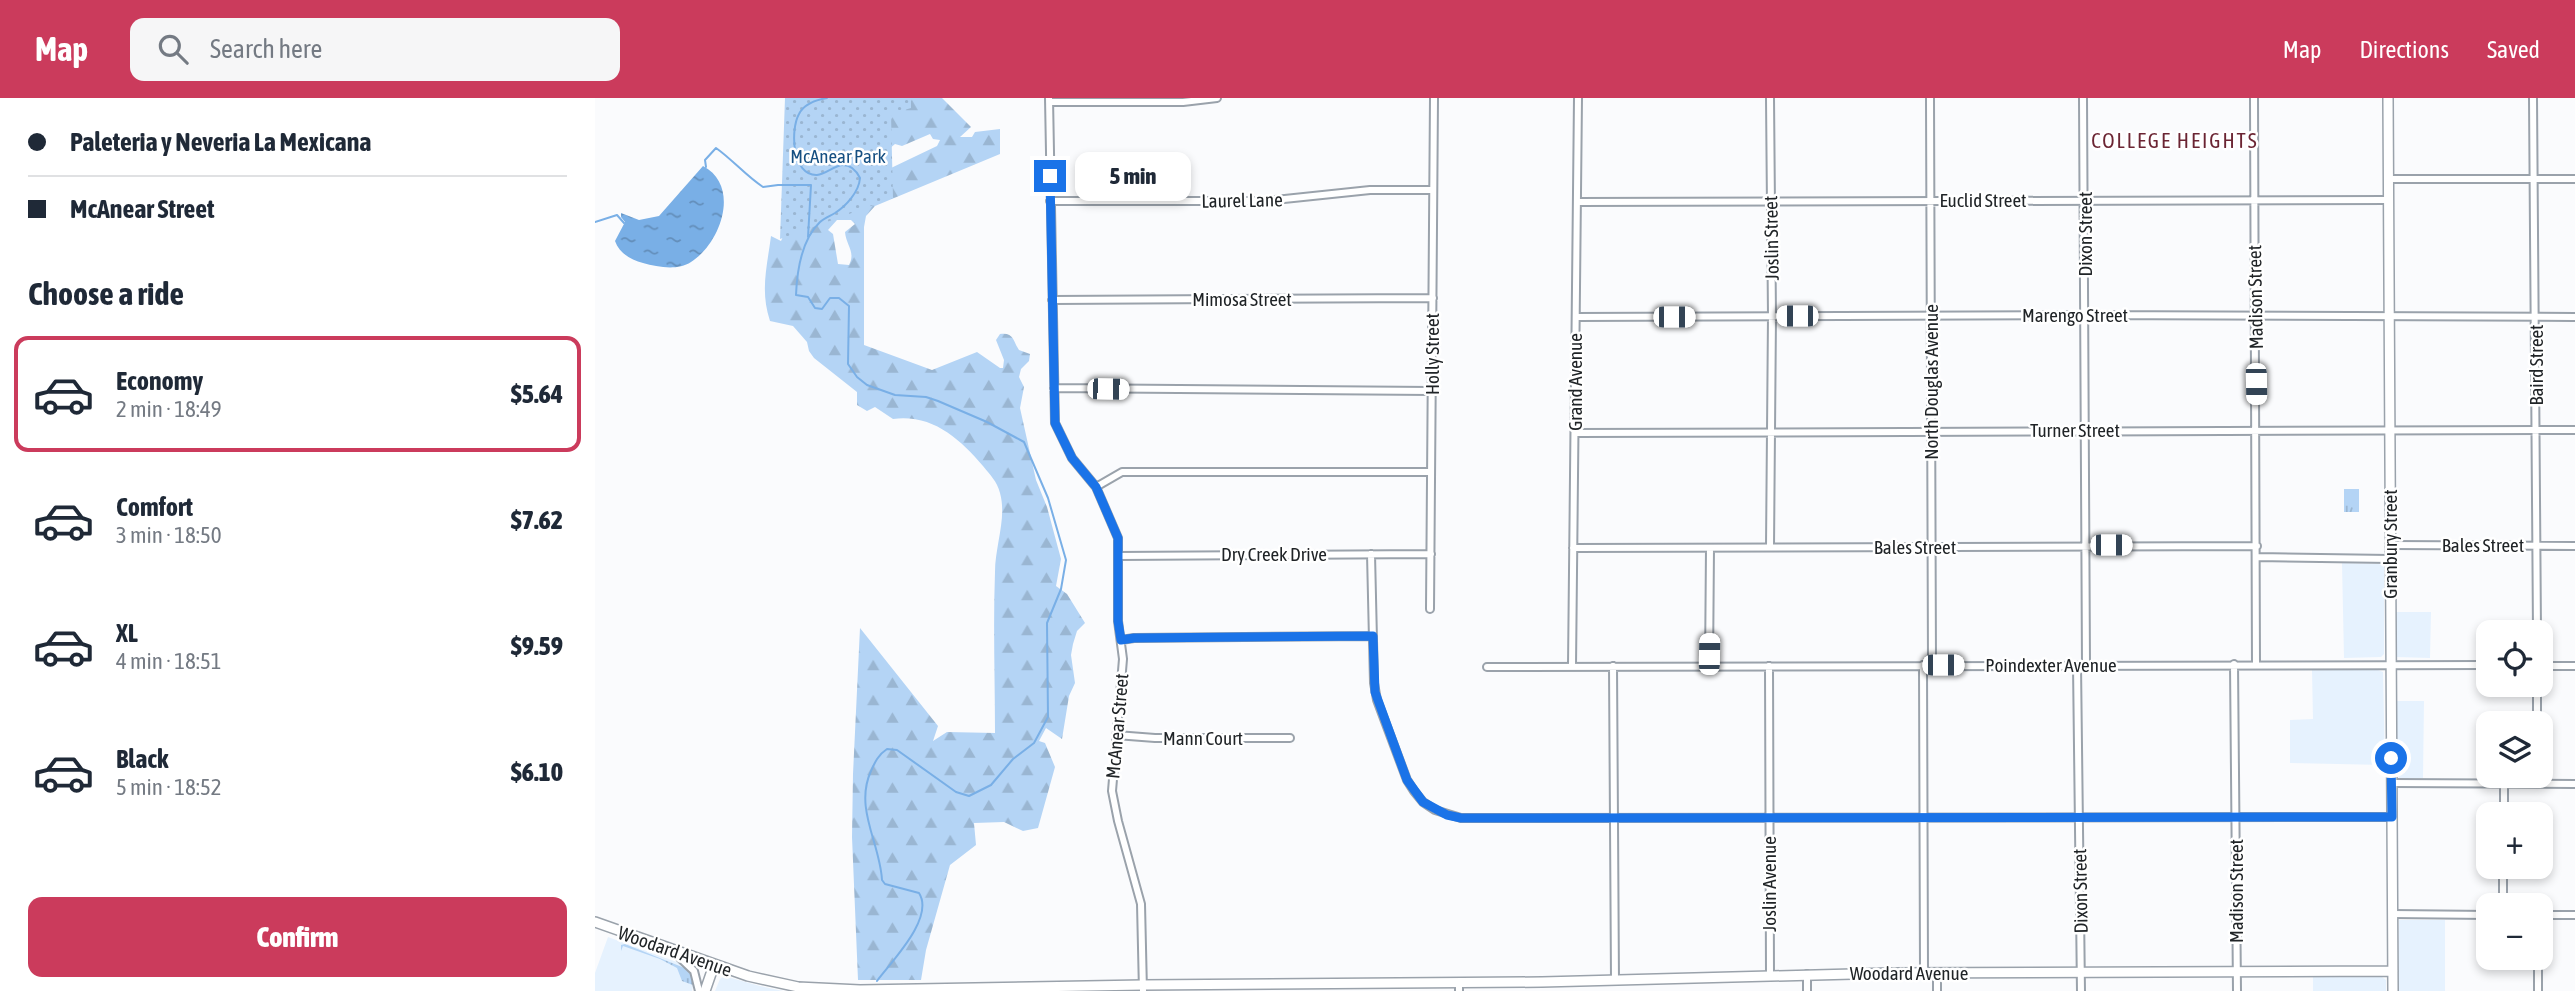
<!DOCTYPE html>
<html lang="en">
<head>
<meta charset="utf-8">
<style>
	:root { --surface:#fff; --page:#f6f6f7; --text:#1f2937; --muted:#747a83; --line:#e0e1e3; --accent:#cb3b5c }
	body { margin:0; font-family:"Asap Condensed",sans-serif; background:var(--page); color:var(--text); height:100vh; display:flex; flex-direction:column; font-size:26px; white-space:nowrap }
	* { box-sizing:border-box; margin:0 }
	p { font-size:23px; color:var(--muted) }
	.icon { flex:none; width:38px; height:38px; fill:none; stroke:currentColor; stroke-width:2; stroke-linecap:round; stroke-linejoin:round }
	.map { position:relative; flex:1; overflow:hidden }
	.drawer { display:flex; flex-direction:column; background:var(--surface); width:595px }
	.drawer>* { flex:none }
	.top-card { display:grid; align-content:center; height:154px; padding:0 28px; background:var(--surface) }
	.tools { position:absolute; left:1881px; top:522px; display:grid; gap:14px }
	.tools a { display:grid; place-items:center; width:77px; height:77px; border-radius:14px; background:var(--surface); box-shadow:0 4px 10px #0003; font-size:35px }
	.end { position:absolute; width:32px; height:32px; margin:-16px; border:9px solid #1a73e8; background:#fff; box-shadow:0 0 0 4px #fff }
	.from { border-radius:50% }
	.bubble { position:absolute; height:49px; border-radius:14px; background:var(--surface); box-shadow:0 4px 10px #0003; font-size:23px; font-weight:800; line-height:49px; text-align:center }
	.car { position:absolute; width:21px; height:42px; margin:-21px -10px; border-radius:9px; box-shadow:0 0 5px 2px #0007; background:linear-gradient(#fff 24%,#345 0 40%,#fff 0 76%,#345 0 86%,#fff 0) }
	.top-card b { display:flex; align-items:center; gap:24px; height:66px; font-size:26px }
	.top-card b+b { border-top:2px solid var(--line) }
	.top-card i { width:18px; height:18px; background:var(--text) }
	ul { padding:0; list-style:none }
	li { display:flex; align-items:center; gap:21px; height:116px; margin:0 14px 10px; padding:0 14px; border:4px solid transparent; border-radius:14px }
	li div { flex:1 }
	li b { display:block; font-size:26px }
	li em { font-style:normal; font-weight:800 }
	li.selected { border-color:var(--accent) }
	li>.icon { width:63px; height:63px; stroke-width:1.5 }
	h2 { padding:0 28px; font-size:32px; line-height:84px }
	.primary-button { display:flex; gap:14px; margin-top:auto; padding:14px 28px }
	.primary-button a { flex:1; height:80px; border-radius:14px; background:var(--accent); color:#fff; font-size:28px; font-weight:800; line-height:80px; text-align:center }
	header { display:flex; align-items:center; gap:42px; box-sizing:border-box; height:98px; padding:0 35px; background:var(--accent); color:#fff }
	header strong { font-size:33px }
	nav { display:flex; gap:38px; margin-inline-start:auto; font-size:24px }
	.search { width:490px; height:63px; background:var(--page); display:flex; align-items:center; gap:18px; box-sizing:border-box; padding:0 24px; border-radius:14px; color:var(--muted); font-size:26px }
	main { display:flex; flex:1; min-height:0 }
	.map>svg:first-child { display:block }
	.built { fill:#e6f2fe }
	.grass { fill:url(#grass-tufts) }
	.forest { fill:url(#forest-firs); fill-rule:evenodd }
	.park { fill:url(#park-dots) }
	.water { fill:url(#water-ripples) }
	.lines { fill:none; stroke-linecap:round; stroke-linejoin:round }
	.stream { stroke:#79afe6; stroke-width:2 }
	.street-casing { stroke:#9aa2ab; stroke-width:10 }
	.secondary-casing { stroke:#9aa2ab; stroke-width:12 }
	.street { stroke:#fff; stroke-width:6 }
	.secondary { stroke:#fff; stroke-width:9 }
	.route { stroke:#1a73e8; stroke-width:9 }
	.labels { text-anchor:middle; dominant-baseline:central; stroke-width:5; stroke-linejoin:round; paint-order:stroke }
	.park-label { font-size:19px; fill:#154f82; stroke:#fff }
	.street-label { font-size:19px; fill:#202427; stroke:#fff }
	.neighbourhood-label { font-size:21px; letter-spacing:2px; fill:#6b2533; stroke:#fff }
</style>
</head>
<body>
<header>
<strong>Map</strong>
<div class="search"><svg class="icon" aria-label="search" viewBox="0 0 24 24"><circle cx="10" cy="10" r="6"/><path d="M15 15l6 6"/></svg>Search here</div>
<nav><a>Map</a><a>Directions</a><a>Saved</a></nav>
</header>
<main>
<section class="drawer">
<div class="top-card">
<b><i class="from"></i>Paleteria y Neveria La Mexicana</b>
<b><i></i>McAnear Street</b>
</div>
<h2>Choose a ride</h2>
<ul>
<li class="selected"><svg class="icon" aria-label="car" viewBox="0 0 24 24"><path d="M5 17H2v-5l4-1 3-4h7l3 4 3 1v5h-3M9 17h6M6 11h13"/><circle cx="7" cy="17" r="2"/><circle cx="17" cy="17" r="2"/></svg><div><b>Economy</b><p>2 min · 18:49</p></div><em>$5.64</em></li>
<li><svg class="icon" aria-label="car" viewBox="0 0 24 24"><path d="M5 17H2v-5l4-1 3-4h7l3 4 3 1v5h-3M9 17h6M6 11h13"/><circle cx="7" cy="17" r="2"/><circle cx="17" cy="17" r="2"/></svg><div><b>Comfort</b><p>3 min · 18:50</p></div><em>$7.62</em></li>
<li><svg class="icon" aria-label="car" viewBox="0 0 24 24"><path d="M5 17H2v-5l4-1 3-4h7l3 4 3 1v5h-3M9 17h6M6 11h13"/><circle cx="7" cy="17" r="2"/><circle cx="17" cy="17" r="2"/></svg><div><b>XL</b><p>4 min · 18:51</p></div><em>$9.59</em></li>
<li><svg class="icon" aria-label="car" viewBox="0 0 24 24"><path d="M5 17H2v-5l4-1 3-4h7l3 4 3 1v5h-3M9 17h6M6 11h13"/><circle cx="7" cy="17" r="2"/><circle cx="17" cy="17" r="2"/></svg><div><b>Black</b><p>5 min · 18:52</p></div><em>$6.10</em></li>
</ul>
<div class="primary-button"><a>Confirm</a></div>
</section>
<div class="map">
<svg width="1980" height="893" viewBox="0 0 1980 893">
	<defs>
		<pattern id="grass-tufts" width="24" height="20" patternUnits="userSpaceOnUse" patternTransform="scale(1.75)"><rect width="24" height="20" fill="#b4d4f5"/><path d="M3 7l-1-3M5 7V3M7 7l1-3M15 17l-1-3M17 17v-4M19 17l1-3" fill="none" stroke="#9ab6d2"/></pattern>
		<pattern id="forest-firs" width="22" height="20" patternUnits="userSpaceOnUse" patternTransform="scale(1.75)"><rect width="22" height="20" fill="#b4d4f5"/><path d="M5 1l3.5 6h-7zM16 11l3.5 6h-7z" fill="#9ab6d2"/></pattern>
		<pattern id="park-dots" width="8" height="8" patternUnits="userSpaceOnUse" patternTransform="scale(1.75)"><rect width="8" height="8" fill="#b4d4f5"/><path d="M2 2h.1M6 6h.1" fill="none" stroke="#9ab6d2" stroke-width="1.8" stroke-linecap="round"/></pattern>
		<pattern id="water-ripples" width="26" height="14" patternUnits="userSpaceOnUse" patternTransform="scale(1.75)"><rect width="26" height="14" fill="#79afe6"/><path d="M2 4q2-2 4 0t4 0M15 11q2-2 4 0t4 0" fill="none" stroke="#638eba"/></pattern>
	</defs>
	<rect width="100%" height="100%" fill="#fafbfd"/>
	<!-- built -->
	<path class="built" d="M1747 465 1784 466 1789 468V556L1786 559 1749 560Z
		M1800 514H1836L1835 560 1801 559Z
		M1717 572H1783L1788 574 1790 667 1695 665V622L1718 621Z
		M1801 603H1829L1828 680H1804L1802 677Z
		M1804 822H1850V893H1803Z
		M13 839 90 867 96 872 99 883 97 893H0V875Z
		M129 878 165 888 188 893H120L125 881Z
		M1718 879H1787L1791 882V893H1718Z"/>
	<!-- grass -->
	<path class="grass" d="M1749 391H1764V414H1749Z
		M30 846 92 871 94 875H97L98 887 87 883 82 870 65 861 28 848 26 853V847Z"/>
	<!-- forest -->
	<path class="forest" d="M194 0H347L376 29 365 39H377L380 34 405 31V56L280 108 271 118 269 129V247L337 272 382 254 405 270H408L409 262 401 242 405 236C419 234 418 243 424 252L435 256 434 263 426 271 424 279 429 289 425 310 441 382 452 409 466 461 461 488 472 496 490 525 482 533 478 546 476 557 480 585 474 598 467 641 451 630 444 643 450 645 460 669 443 730 428 733 409 724 379 725 381 747 355 767 331 852 326 882H263L257 739 258 676 265 530 343 628 338 643 352 634 400 635C400 581 398 528 400 474 400 448 412 420 405 395 402 383 395 377 388 368 364 340 337 316 298 321L280 309 272 313 262 307V294L219 260 214 253 212 244 198 228 175 223C165 193 172 169 176 138L186 143 191 132ZM335 36 338 41 345 42 342 48 296 70 294 51 300 46 307 48ZM242 122H256L260 126 250 134C251 147 261 154 254 167L243 166 238 136 233 132Z"/>
	<!-- park -->
	<path class="park" d="M190 0H316V10L296 16 298 100 185 141Z"/>
	<!-- water -->
	<path class="water" d="M108 68C146 88 126 145 96 164 82 173 63 169 48 165 36 162 24 155 20 143L30 124 26 119V115L44 122 64 118Z"/>
	<g class="lines">
		<!-- stream -->
		<path class="stream" d="M232 0C220 2 209 6 204 16 195 32 197 78 222 77 231 76 240 67 248 67 257 67 262 74 265 80 264 94 251 108 240 115 235 118 229 120 225 124 207 141 202 173 201 197L213 199 220 210 227 211 235 200H244L254 208 253 266 262 279 272 287 300 297 331 299 343 303 392 324 429 344 453 400 471 462 466 491 452 525 453 619 439 645 418 661 396 687 374 698 361 694 302 652 292 651C283 657 280 664 276 673 259 710 285 745 287 782L290 786 324 795C340 820 296 864 282 883
			M111 69 110 62 121 50C138 62 151 78 168 89L183 87H216L213 139
			M0 124 22 117 29 125"/>
		<defs>
			<path id="street" d="M454 0 460 325 477 360 501 389 523 440V523L528 561 517 693 523 723 546 806 548 893
				M1175 0 1177 218 1175 449
				M1335 0 1337 567
				M1488 0 1491 567
				M1659 0 1661 566
				M1938 0 1942 534
				M454 4H588L622 0
				M1793 81H1980
				M455 103H671L775 92H838
				M982 104 1793 102
				M457 202 838 200
				M981 219 1490 217 1980 219
				M459 290 837 293
				M980 335 1980 332
				M501 389 527 374H836
				M1795 447 1980 448
				M978 450 1662 448
				M776 456 779 585 782 602 812 682 819 693 828 704 840 712 866 720 1797 719
				M523 458 836 456
				M1662 459 1795 461
				M835 511 839 0
				M526 542 539 540 778 538
				M1639 566 1642 893
				M1328 567 1329 875
				M1482 567 1486 893
				M977 568 983 0
				M1018 568 1020 883
				M1114 568 1115 450
				M1174 568 1175 878
				M1946 568H1980
				M892 569 1894 567
				M1942 586V625
				M521 637 560 640H695
				M1796 685 1980 686
				M1909 716V686
				M1908 807V768
				M1797 816 1894 817
				M1946 817H1980
				M80 855 99 873 104 893
				M1943 859V893
				M1342 875V893
				M1212 876V893
				M864 893V886"/>
			<path id="secondary" d="M1793 0 1798 893
				M0 824 153 878 203 889 265 892 548 887 947 884 1295 875 1798 873
				M110 893 119 867"/>
		</defs>
		<!-- street casing -->
		<use href="#street" class="street-casing"/>
		<!-- secondary casing -->
		<use href="#secondary" class="secondary-casing"/>
		<!-- street -->
		<use href="#street" class="street"/>
		<!-- secondary -->
		<use href="#secondary" class="secondary"/>
	</g>
	<g class="lines">
		<!-- route -->
		<path class="route" d="M455 78 460 325 477 360 501 389 523 440V523L526 542 539 540 778 538 780 594 812 682 828 704 852 717 866 720 1797 719 1796 660"/>
	</g>
	<g class="labels">
		<!-- park labels -->
		<g class="park-label">
			<text x="243" y="58">McAnear Park</text>
		</g>
		<!-- street labels -->
		<g class="street-label">
			<text transform="translate(647 102) rotate(-1)">Laurel Lane</text>
			<text x="1388" y="102">Euclid Street</text>
			<text transform="translate(1490 136) rotate(-90)">Dixon Street</text>
			<text transform="translate(1176 140) rotate(-91)">Joslin Street</text>
			<text transform="translate(1660 199) rotate(-91)">Madison Street</text>
			<text x="647" y="201">Mimosa Street</text>
			<text x="1480" y="217">Marengo Street</text>
			<text transform="translate(837 256) rotate(-90)">Holly Street</text>
			<text transform="translate(1941 267) rotate(-90)">Baird Street</text>
			<text transform="translate(980 284) rotate(-90)">Grand Avenue</text>
			<text transform="translate(1336 284) rotate(-90)">North Douglas Avenue</text>
			<text x="1480" y="332">Turner Street</text>
			<text transform="translate(1795 446) rotate(-90)">Granbury Street</text>
			<text x="1888" y="447">Bales Street</text>
			<text x="1320" y="449">Bales Street</text>
			<text x="679" y="456">Dry Creek Drive</text>
			<text x="1456" y="567">Poindexter Avenue</text>
			<text transform="translate(522 628) rotate(-85)">McAnear Street</text>
			<text x="608" y="640">Mann Court</text>
			<text transform="translate(1174 786) rotate(-90)">Joslin Avenue</text>
			<text transform="translate(1485 793) rotate(-91)">Dixon Street</text>
			<text transform="translate(1641 793) rotate(-90)">Madison Street</text>
			<text transform="translate(80 853) rotate(19)">Woodard Avenue</text>
			<text x="1314" y="875">Woodard Avenue</text>
		</g>
		<!-- neighbourhood labels -->
		<g class="neighbourhood-label">
			<text x="1580" y="42">COLLEGE HEIGHTS</text>
		</g>
	</g>
</svg>
<div class="tools">
<a><svg class="icon" aria-label="locate" viewBox="0 0 24 24"><circle cx="12" cy="12" r="6"/><path d="M12 2v4M12 18v4M2 12h4M18 12h4"/></svg></a>
<a><svg class="icon" aria-label="layers" viewBox="0 0 24 24"><path d="M12 4l9 5-9 5-9-5zM3 14l9 5 9-5"/></svg></a>
<a>+</a>
<a>−</a>
</div>
<i class="end from" style="left:1796px;top:660px"></i>
<i class="end" style="left:455px;top:78px"></i>
<div class="bubble" style="left:480px;top:54px;width:116px">5 min</div>
<i class="car" style="left:1202px;top:218px;rotate:270deg"></i>
<i class="car" style="left:1079px;top:219px;rotate:90deg"></i>
<i class="car" style="left:1661px;top:286px;rotate:179deg"></i>
<i class="car" style="left:513px;top:291px;rotate:91deg"></i>
<i class="car" style="left:1516px;top:447px;rotate:90deg"></i>
<i class="car" style="left:1114px;top:556px;rotate:1deg"></i>
<i class="car" style="left:1348px;top:567px;rotate:90deg"></i>
</div>
</main>
</body>
</html>
